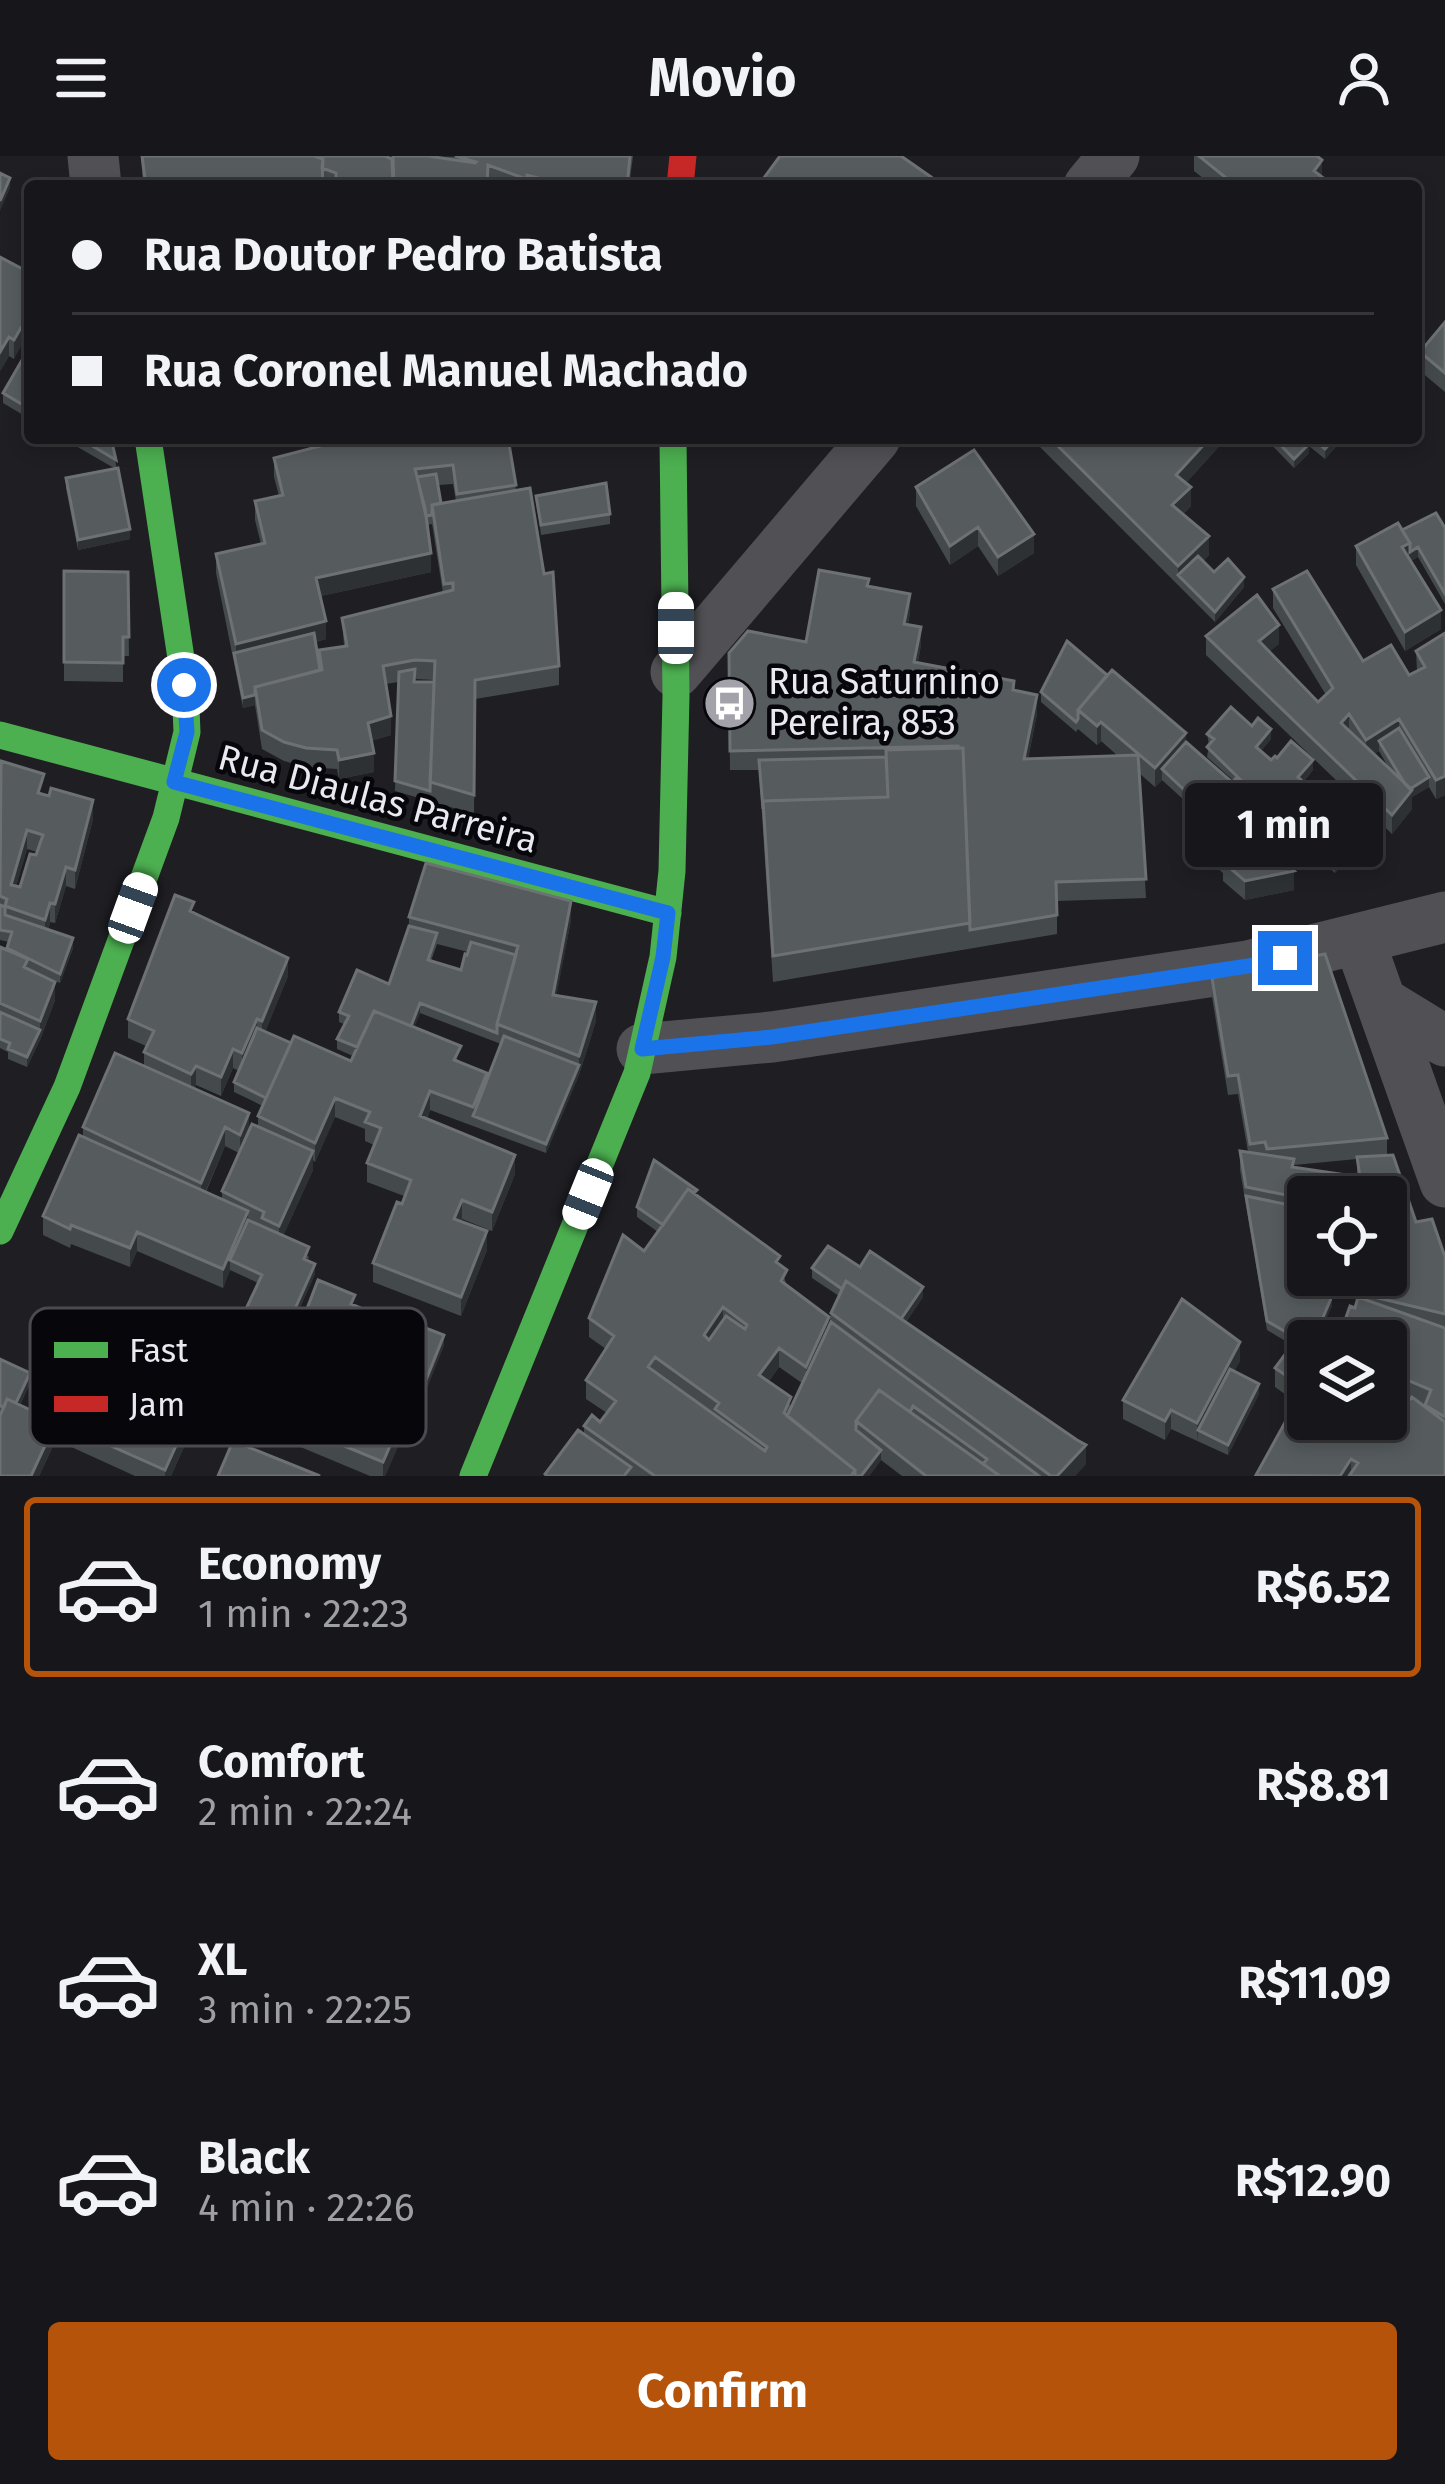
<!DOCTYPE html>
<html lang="en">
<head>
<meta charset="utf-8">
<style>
	:root { --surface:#17161a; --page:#242327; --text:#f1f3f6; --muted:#9e9fa2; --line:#363539; --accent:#b45309 }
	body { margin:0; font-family:"Fira Sans",sans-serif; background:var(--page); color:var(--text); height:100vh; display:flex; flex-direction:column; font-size:45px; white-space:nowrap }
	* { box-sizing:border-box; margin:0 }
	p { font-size:39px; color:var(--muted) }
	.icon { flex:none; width:66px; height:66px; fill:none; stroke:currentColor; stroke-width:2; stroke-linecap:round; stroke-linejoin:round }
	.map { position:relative; height:1320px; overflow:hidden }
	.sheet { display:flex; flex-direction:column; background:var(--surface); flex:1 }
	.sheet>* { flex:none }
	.banner { position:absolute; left:24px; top:24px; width:1398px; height:264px; border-radius:12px; box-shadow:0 6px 18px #0003,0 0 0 3px var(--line); display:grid; align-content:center; height:264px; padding:0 48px; background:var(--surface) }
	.buttons { position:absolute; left:1287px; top:1020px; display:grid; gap:24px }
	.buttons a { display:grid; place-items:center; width:120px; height:120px; border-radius:12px; background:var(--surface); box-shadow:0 6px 18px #0003,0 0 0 3px var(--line); font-size:60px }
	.end { position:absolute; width:54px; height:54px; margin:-27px; border:15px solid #1a73e8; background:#fff; box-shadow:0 0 0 6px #fff }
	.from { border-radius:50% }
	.bubble { position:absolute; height:84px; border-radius:12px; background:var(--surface); box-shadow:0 6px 18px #0003,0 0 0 3px var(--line); font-size:39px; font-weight:700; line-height:84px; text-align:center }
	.car { position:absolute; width:36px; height:72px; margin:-36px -18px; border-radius:15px; box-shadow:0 0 9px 3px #0007; background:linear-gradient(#fff 24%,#345 0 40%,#fff 0 76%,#345 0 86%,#fff 0) }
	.banner b { display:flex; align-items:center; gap:42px; height:114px; font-size:45px }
	.banner b+b { border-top:3px solid var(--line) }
	.banner i { width:30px; height:30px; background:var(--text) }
	ul { padding:21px 0 0; list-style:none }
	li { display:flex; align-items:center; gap:36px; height:180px; margin:0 24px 18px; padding:0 24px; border:6px solid transparent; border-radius:12px }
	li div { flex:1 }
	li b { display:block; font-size:45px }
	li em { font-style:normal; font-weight:700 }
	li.active { border-color:var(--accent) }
	li>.icon { width:108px; height:108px; stroke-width:1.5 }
	.cta { display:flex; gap:24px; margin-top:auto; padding:24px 48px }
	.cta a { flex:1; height:138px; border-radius:12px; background:var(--accent); color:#fff; font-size:48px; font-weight:700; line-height:138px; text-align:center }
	header { display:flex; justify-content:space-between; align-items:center; height:156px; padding:0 48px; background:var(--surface); font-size:54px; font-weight:700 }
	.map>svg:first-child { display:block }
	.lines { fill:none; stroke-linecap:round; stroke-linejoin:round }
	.street { stroke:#515054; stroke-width:51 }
	.fast { stroke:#4caf50; stroke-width:27 }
	.jam { stroke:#c62828; stroke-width:27 }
	.wall { fill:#444a4b; fill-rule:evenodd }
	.shaded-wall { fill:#2e3134 }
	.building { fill:#565b5d; stroke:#6d7174; stroke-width:3; fill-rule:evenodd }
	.route { stroke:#1a73e8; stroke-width:15 }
	.labels { text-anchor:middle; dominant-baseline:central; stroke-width:9; stroke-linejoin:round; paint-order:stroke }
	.poi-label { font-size:36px; fill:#eae8f1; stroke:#07060b; text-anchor:start }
	.street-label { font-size:36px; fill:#eae8f1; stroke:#07060b }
	.key { fill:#07060b; stroke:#4b4a50; stroke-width:3 }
	.key-label { font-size:33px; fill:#eae8f1 }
</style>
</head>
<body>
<header><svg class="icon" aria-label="menu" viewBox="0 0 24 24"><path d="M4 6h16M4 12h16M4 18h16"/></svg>Movio<svg class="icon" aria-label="person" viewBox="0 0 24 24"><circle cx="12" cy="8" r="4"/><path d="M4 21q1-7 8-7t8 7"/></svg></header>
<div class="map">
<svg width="1445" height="1320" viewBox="0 0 1445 1320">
	<rect width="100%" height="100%" fill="#1f1e23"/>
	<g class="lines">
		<!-- street -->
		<path class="street" d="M93 0 96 30
			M1089 30 1114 0
			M676 516 875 282
			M1359 784 1445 1026
			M1383 847 1445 885
			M642 893 772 881 1248 810 1445 761"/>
		<!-- fast -->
		<path class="fast" d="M0 579 668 757
			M0 1075 67 931 166 662 187 576 185 529 148 282
			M473 1320 637 917 663 801 672 715 676 540 673 282"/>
		<!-- jam -->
		<path class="jam" d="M680 30 683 0"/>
	</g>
	<!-- wall -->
	<path class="wall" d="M141 0 318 1 633 0 629 30 336 27 323 22 322 30H143Z
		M1194 0H1317L1322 21 1334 30H1213L1194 15Z
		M0 101 30 117 14 203 9 200 0 215Z
		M1445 166V236L1420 215V196Z
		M30 193V263L3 247V237Z
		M62 282H111L130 383 78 394 66 332V322L114 312Z
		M508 282 516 334 559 510V529L475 543 474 658 395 635 398 526 386 528 391 579 371 585 374 616 339 623 337 613 306 611 284 605 262 593 255 549 243 552 216 417V398L261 388 255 364V345L279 340 274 321V302L331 288ZM453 328 456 345 441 347 438 329ZM432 368 443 437 342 462 344 490 319 505 316 486 326 483 321 440 431 416 427 369ZM415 523 434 524V526H415Z
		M1031 282H1223V286L1186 327 1191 350 1183 358 1209 399 1203 405 1214 416 1244 431 1215 466Z
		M1265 282H1355L1349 288 1343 283 1325 303 1309 290V297L1294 312Z
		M916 331 1034 397 998 420 978 390 950 409 916 350Z
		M536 340 610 358V368L541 379Z
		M1445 372V448L1418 401 1411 405 1441 473 1405 495 1356 409V390L1402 374Z
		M64 415 128 416 129 500H123V526L64 525Z
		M869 431 910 457 908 468 921 489 918 506 1014 534 1037 558 1028 603 1118 600 1101 585 1097 589 1078 573 1076 576 1041 546V536L1186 586 1233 627 1234 625 1207 601 1209 589 1207 578 1252 570 1271 583 1261 595 1271 604 1313 614 1303 626 1360 688 1335 717 1305 691V698L1292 713 1294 734 1245 744 1223 725V717L1209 705V686L1218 675 1162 624 1155 631 1139 617 1146 742 1057 745V778L773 826 759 614H730L729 497 806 486Z
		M1273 433 1363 505 1409 519 1417 515 1416 495 1445 477V639L1436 643 1429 631 1412 641V653L1392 678 1206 499V480L1279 488 1269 495 1318 546 1326 539 1273 452ZM1379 595 1390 614 1374 598Z
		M0 609 43 638 93 663 75 733 66 730 55 767 50 766 48 774 73 792 60 827 28 812 55 844 40 884 27 911 8 903V896L0 892V791L7 794 9 786 0 784ZM27 693 37 696 20 731 16 730Z
		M194 757 288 820 265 876 291 887 351 905 353 900 337 893V883L344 868 339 866V856L389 828 409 770V761L571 764 556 839 596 865 579 919 546 997 430 954 427 963 515 1018 492 1075 462 1063 461 1065 487 1094 461 1160 373 1126V1107L404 1040 367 1026V1007L374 989 365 985V973L335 961 315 1006 313 1004V1014L283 1080 309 1101 307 1105 315 1118 286 1183V1190L280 1202V1213L254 1272 202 1251 171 1320H135L56 1284 39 1320H0V1203L30 1227 20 1249 55 1265 70 1230 62 1227V1208L202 1232 245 1155 258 1127 230 1114 223 1132 137 1095 130 1111 71 1088 70 1092 43 1079V1060L83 980V971L144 910V896L146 890 128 882V863ZM437 788 468 796 461 814 431 805ZM420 857 501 888 487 925 414 871ZM233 912 239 915 234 926V936L263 950 258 960V971L249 974 194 932 196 929 221 940ZM225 990 239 997 222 1035V1043L206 1036Z
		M1304 802 1387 982V999L1416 1066 1445 1101V1320H1256L1296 1246 1275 1231V1212L1292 1189 1267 1174 1240 1014V995L1248 996 1238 938 1228 939 1212 841V822L1259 827 1304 822ZM1357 1003V1020L1294 1011V1009ZM1308 1041 1386 1119H1317V1131L1370 1140V1145L1355 1152 1350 1150 1338 1185H1386V1233L1410 1244 1373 1284 1365 1278 1368 1275 1376 1281 1390 1262 1308 1263V1185L1332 1150 1295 1127 1297 1113 1308 1116Z
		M697 1039 780 1109 787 1130 829 1170 831 1157 839 1140 812 1122V1112L860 1111 923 1141 906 1166 1086 1308 1075 1320H902L881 1304 869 1320H545L584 1279V1270L600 1266 607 1257 586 1243V1224L606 1193 589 1181V1162L644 1095 658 1076 637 1061V1051ZM779 1211 802 1227 791 1250 769 1225Z
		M355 1150 444 1189 422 1244 415 1241V1251L385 1320H370L286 1285V1266L294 1247 286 1243V1224L298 1195 295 1194V1184ZM327 1182 336 1185V1194L345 1197 343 1204 322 1196Z
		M1240 1205 1234 1215 1259 1238 1228 1299 1171 1273 1165 1284 1123 1263V1244Z"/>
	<!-- shaded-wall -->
	<path class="shaded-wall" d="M1322 4V23L1314 15Z
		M10 22V32L0 55V45Z
		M30 156V175L14 203V184Z
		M9 181V200L0 215V196Z
		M1210 282H1223V286L1176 338V319Z
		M1335 282 1343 283 1325 303V293Z
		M1309 288V297L1294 312V303Z
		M1191 331V350L1172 368V349Z
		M978 371V390L950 409V390Z
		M130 373V383L78 394V384Z
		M1034 378V397L998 420V401Z
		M1209 380V399L1183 424 1178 419V410Z
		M1410 387 1418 391V401L1402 410V391Z
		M431 397V416L316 441V422Z
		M1244 421V431L1215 466V456Z
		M910 438V457L904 486V468Z
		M1441 454V473L1405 495V476Z
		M326 465V483L236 507V488Z
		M1279 469V488L1259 504V485Z
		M921 471V489L914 525V506Z
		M255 539V549L243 552V542Z
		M1037 539V558L1024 622V603Z
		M1349 558V577L1341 567Z
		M391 560V579L368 586V567Z
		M1399 563V582L1379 585V595L1366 603V584Z
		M1101 566V585L1097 589V570Z
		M1271 573V583L1256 601V591Z
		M1186 577V596L1162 613V624L1155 631V612Z
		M374 597V616L339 623V604Z
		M1313 604V614L1298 631V621Z
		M1445 620V639L1436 643V624Z
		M1429 621V631L1412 641V653L1392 678V659L1409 633Z
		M93 644V663L75 733V714Z
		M27 674V693L11 748V729Z
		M1360 678V688L1335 717V707Z
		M1305 679V698L1289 716 1294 715V734L1245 744V725L1282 705Z
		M66 711V730L55 767V748Z
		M571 745V764L553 858V839Z
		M50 747V766L45 783V764Z
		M73 782V792L60 827V818Z
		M288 802V820L262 884V865Z
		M55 826V844L40 884V865Z
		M596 846V865L579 919V900Z
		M420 847V857L408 888V878Z
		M257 863V882L242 916V897Z
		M40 874V884L27 911V901Z
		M233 893V912L221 940V921Z
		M579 909V919L546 997V988Z
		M196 910V929L191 937V918Z
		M487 917V936L473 960V951Z
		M430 935V954L420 979V960Z
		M335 942V961L315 1006V987Z
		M249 957V976L240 997V979Z
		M225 971V990L201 1046V1027Z
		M313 995V1014L279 1089V1070Z
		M515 999V1018L492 1075V1056Z
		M462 1044V1063L454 1082V1063Z
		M248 1055V1074L230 1104V1114L223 1132V1113Z
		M487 1075V1094L461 1160V1141Z
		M137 1076V1095L130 1111V1092Z
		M315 1108V1118L286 1183V1190L280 1202V1213L254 1272V1253L276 1192Z
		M923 1131V1141L897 1179V1170Z
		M1332 1140V1150L1317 1185H1313Z
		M723 1151V1170L704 1198V1179Z
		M829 1161V1180L806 1230V1211Z
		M327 1172V1182L319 1203V1193Z
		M444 1179V1189L422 1244V1234Z
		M1240 1186V1205L1202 1276 1198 1274 1197 1286V1267Z
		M779 1192V1211L759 1238V1219Z
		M30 1217V1227L12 1265V1255Z
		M1259 1228V1238L1228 1299V1289Z
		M202 1232V1251L171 1320H165V1314Z
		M415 1232V1251L385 1320H383V1306Z
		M1390 1243V1262L1376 1281V1263H1386V1249Z
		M1171 1254V1273L1165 1284V1265Z
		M1363 1263H1368V1275L1357 1290V1271Z
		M56 1266V1284L39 1320H31Z
		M1086 1289V1308L1075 1320H1057Z
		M881 1294V1304L869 1320H861Z
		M1351 1303V1320H1340Z"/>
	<!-- building -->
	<path class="building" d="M142 0H314L323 3 322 30H146Z
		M319 0H385L392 3 393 30H336V17L322 12 323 3Z
		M393 0H428L475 7 476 6 455 0H630L627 30H569L527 19 526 23 488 9 487 30H394Z
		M780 0H901L931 21 925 30H758Z
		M1199 0H1317L1322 4 1314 15 1334 30H1236Z
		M0 17 10 22 0 45Z
		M0 101 30 117V156L14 184 9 181 0 196Z
		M1445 166V217L1420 196Z
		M29 192 30 193V253L3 237Z
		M79 282H111L116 304Z
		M331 282H508L516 329 457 338 453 309 415 313 425 352 431 397 316 422 326 465 236 488 216 398 265 387 255 345 283 339 274 302 332 287Z
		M1050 282H1210L1176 319 1191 331 1172 349 1209 380 1178 410Z
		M1274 282H1304L1309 288 1294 303Z
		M1312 282H1335L1325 293Z
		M974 294 1034 378 998 401 978 371 950 390 916 331Z
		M118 312 130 373 78 384 66 322Z
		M436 318 441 347 432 349V359L426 360 417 321Z
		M606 327 610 358 541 369 536 340Z
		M530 332 544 418 553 416 559 510 475 524 474 639 430 626 435 505 415 504 383 510 391 560 368 567 374 597 339 604 337 594 306 592 284 586 262 574 255 531 322 514 319 494 347 490 342 462 453 434V427L444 428 432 349Z
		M1436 357 1445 372V438L1418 391 1410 396V387L1402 374Z
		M1398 367 1410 387 1402 391 1441 454 1405 476 1356 390Z
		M1198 400 1214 416 1228 403 1244 421 1215 456 1178 419Z
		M819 414 869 423 867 430 910 438 904 468 921 471 914 506 1014 525 1013 534 1037 539 1024 603 1138 599 1146 723 1056 726 1057 759 970 774 963 592H958V590L730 595 729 497 748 475 806 486Z
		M64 415 128 416 129 481H123V507L64 506Z
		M1307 415 1363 505 1391 489 1409 519 1425 511 1416 495 1445 477V620L1436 624 1399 563 1366 584 1349 558 1341 567 1412 634 1392 659 1206 480 1257 439 1279 469 1259 485 1318 546 1333 532 1273 433Z
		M314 477 320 514 255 531V539L243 542 234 497Z
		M1067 485 1107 519 1078 554V563L1076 566 1041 536Z
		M415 513 414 526H434L430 635 395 625 399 516Z
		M1112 514 1186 577 1155 612 1101 566 1097 570 1078 554Z
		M1231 551 1252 570 1258 562 1271 573 1256 591 1271 604 1275 600 1277 602 1291 585 1313 604 1298 621 1360 678 1335 707 1249 632 1207 591 1214 583 1207 578Z
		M1399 572 1429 621 1410 633 1405 628 1379 585Z
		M1186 586 1233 627 1212 651V660L1162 613Z
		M963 592 970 767 773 800 763 645 888 641 886 594Z
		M886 601 888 641 763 645V653L759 604Z
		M1 605 44 618 38 637 49 640 51 632 93 644 75 714 66 711 55 748 50 747 45 764 5 750 7 743 0 740ZM27 674 43 679 36 699 30 698 20 731 11 729Z
		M1237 621 1305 679 1282 705 1294 715 1245 725 1223 706 1227 701 1209 686 1227 665 1212 651Z
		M426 707 571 745 553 839 596 846 579 900 497 868 518 790 409 761Z
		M175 739 194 746 190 755 288 802 262 865 257 863 242 897 233 893 221 921 196 910 191 918 144 896 154 875 128 863Z
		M0 749 5 751V759L73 782 60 818 7 792 12 776 0 774Z
		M409 770 437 777 428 804 461 814 465 798 467 799 471 786 516 799 497 868V877L420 847 411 870 374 855 357 891 337 883 349 860 339 856 357 814 389 828Z
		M0 791 28 803 24 811 55 826 40 865 0 847Z
		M1325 798 1387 982 1267 993 1265 986 1250 988 1238 919 1228 920 1212 822 1258 812 1259 827 1308 822 1304 802Z
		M374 855 461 890 454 904 487 917 473 951 430 935 420 960 515 999 492 1056 462 1044 454 1063 487 1075 461 1141 373 1107 397 1046 402 1048 411 1024 367 1007 381 972 365 966 370 956 335 942 315 987 258 960 294 880 351 905Z
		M0 856 40 874 27 901 8 893 10 887 0 883Z
		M257 872 291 887 266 942 234 926Z
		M504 880 579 909 546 988 473 960Z
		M115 897 249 957 240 979 225 971 201 1027 83 971Z
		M252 968 313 995 279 1070 262 1062 264 1056 222 1035Z
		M79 979 248 1055 223 1113 137 1076 130 1092 71 1069 70 1073 43 1060Z
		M1240 995 1294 1003 1292 1011 1360 1021 1357 1001 1393 999 1416 1066 1432 1063 1445 1101V1158L1370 1140 1372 1121 1358 1119H1386V1041H1308V1097L1297 1095 1306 1043 1246 1031Z
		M654 1004 697 1034 694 1037 688 1033 663 1069 637 1051Z
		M688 1033 780 1100 776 1106 787 1114 781 1125 829 1161 806 1211 779 1192 759 1219 791 1241 784 1257 855 1314 851 1320H655L584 1270 592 1259 600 1266 616 1245 586 1224 614 1180 589 1162 623 1079 644 1095ZM723 1151 747 1169 745 1173 726 1160 709 1184 704 1179ZM655 1201 719 1247 715 1253 767 1291 765 1295 648 1211Z
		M1246 1040 1304 1052 1294 1126 1332 1140 1313 1185H1308V1189L1267 1165Z
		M248 1064 309 1091 304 1103 315 1108 286 1173V1171L245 1155 262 1119 230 1104Z
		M828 1090 860 1111 870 1095 923 1131 901 1163 846 1125 842 1133 812 1112Z
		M318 1124 355 1139 351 1148 377 1159 379 1154 444 1179 422 1234 343 1203 349 1189 336 1184 338 1176 327 1172 319 1193 295 1184Z
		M846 1125 1077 1284 1086 1289 1057 1320H1051L831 1157Z
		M1358 1141 1445 1172V1261L1425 1249 1431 1234 1386 1215V1185L1338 1184 1350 1150 1355 1152Z
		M1182 1143 1240 1186 1197 1267 1171 1254 1165 1265 1123 1244Z
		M831 1166 1039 1320H1000L983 1308 987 1303 913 1250 910 1256 879 1234 856 1265V1274L881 1294 861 1320H855V1314L787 1260Z
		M77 1175 202 1232 165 1314 55 1265 72 1225 134 1253 137 1247 161 1257 162 1254 142 1244 140 1247 111 1235 113 1231 62 1208Z
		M1295 1185 1308 1194V1263H1363L1357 1271 1373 1284 1412 1241 1445 1266V1320H1349L1358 1307 1351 1303 1340 1320 1256 1319 1304 1232 1275 1212Z
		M301 1188 415 1232 383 1306 286 1266 301 1231 286 1224Z
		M0 1203 30 1217 16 1247 7 1243 4 1251 0 1250Z
		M1230 1213 1259 1228 1228 1289 1198 1274Z
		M879 1234 1000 1320H926L856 1265Z
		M7 1243 56 1266 31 1320H0V1260Z
		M578 1274 631 1311 624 1320H547L545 1318Z
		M233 1285 320 1320H218Z"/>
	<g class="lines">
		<!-- route -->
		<path class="route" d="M184 529 187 576 174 626 668 757 663 801 642 893 772 881 1248 810 1285 802"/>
	</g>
	<!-- icons -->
	<defs>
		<symbol id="bus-disc" viewBox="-11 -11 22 22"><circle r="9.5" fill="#a3a1a9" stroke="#07060b"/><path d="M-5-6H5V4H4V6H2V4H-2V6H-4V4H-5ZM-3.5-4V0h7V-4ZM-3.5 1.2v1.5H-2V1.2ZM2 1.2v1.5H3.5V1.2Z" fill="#fff"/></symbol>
	</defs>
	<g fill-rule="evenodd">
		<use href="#bus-disc" x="700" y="518" width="59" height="59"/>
	</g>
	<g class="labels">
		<!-- poi labels -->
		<g class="poi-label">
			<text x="768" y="526">Rua Saturnino<tspan x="768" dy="41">Pereira, 853</tspan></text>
		</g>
		<!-- street labels -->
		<g class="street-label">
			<text transform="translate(378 643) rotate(15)">Rua Diaulas Parreira</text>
		</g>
	</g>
	<!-- legend -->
	<rect x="30" y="1152" width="396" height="138" rx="18" class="key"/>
	<rect x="54" y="1186" width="54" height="16" fill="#4caf50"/>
	<rect x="54" y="1240" width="54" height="16" fill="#c62828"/>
	<g class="key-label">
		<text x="129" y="1206">Fast</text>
		<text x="129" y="1260">Jam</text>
	</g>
</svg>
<div class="buttons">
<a><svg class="icon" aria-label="locate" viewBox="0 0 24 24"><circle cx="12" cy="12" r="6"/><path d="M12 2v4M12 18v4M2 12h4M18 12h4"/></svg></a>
<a><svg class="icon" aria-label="layers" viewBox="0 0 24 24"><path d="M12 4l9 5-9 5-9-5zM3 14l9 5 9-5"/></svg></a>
</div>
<i class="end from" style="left:184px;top:529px"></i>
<i class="end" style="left:1285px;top:802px"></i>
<div class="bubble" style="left:1185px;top:627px;width:198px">1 min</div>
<i class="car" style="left:676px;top:472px;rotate:0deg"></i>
<i class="car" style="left:133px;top:752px;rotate:20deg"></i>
<i class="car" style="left:588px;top:1038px;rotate:202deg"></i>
<div class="banner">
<b><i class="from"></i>Rua Doutor Pedro Batista</b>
<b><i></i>Rua Coronel Manuel Machado</b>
</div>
</div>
<section class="sheet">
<ul>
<li class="active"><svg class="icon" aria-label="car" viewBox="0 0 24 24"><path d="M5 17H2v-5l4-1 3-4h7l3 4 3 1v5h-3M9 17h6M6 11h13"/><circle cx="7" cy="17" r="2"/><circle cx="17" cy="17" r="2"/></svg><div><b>Economy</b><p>1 min · 22:23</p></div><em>R$6.52</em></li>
<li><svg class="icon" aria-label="car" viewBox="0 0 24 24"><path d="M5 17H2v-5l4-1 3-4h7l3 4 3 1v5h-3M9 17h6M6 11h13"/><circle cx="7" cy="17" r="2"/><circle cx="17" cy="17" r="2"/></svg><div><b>Comfort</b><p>2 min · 22:24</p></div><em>R$8.81</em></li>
<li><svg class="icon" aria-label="car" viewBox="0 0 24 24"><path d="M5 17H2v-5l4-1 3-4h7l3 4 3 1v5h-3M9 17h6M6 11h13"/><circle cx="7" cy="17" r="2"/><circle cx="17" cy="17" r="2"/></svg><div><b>XL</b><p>3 min · 22:25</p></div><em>R$11.09</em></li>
<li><svg class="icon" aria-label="car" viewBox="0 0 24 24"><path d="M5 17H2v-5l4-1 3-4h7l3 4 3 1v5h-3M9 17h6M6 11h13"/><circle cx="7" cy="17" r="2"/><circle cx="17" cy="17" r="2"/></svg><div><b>Black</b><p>4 min · 22:26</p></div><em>R$12.90</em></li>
</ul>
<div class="cta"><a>Confirm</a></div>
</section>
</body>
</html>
